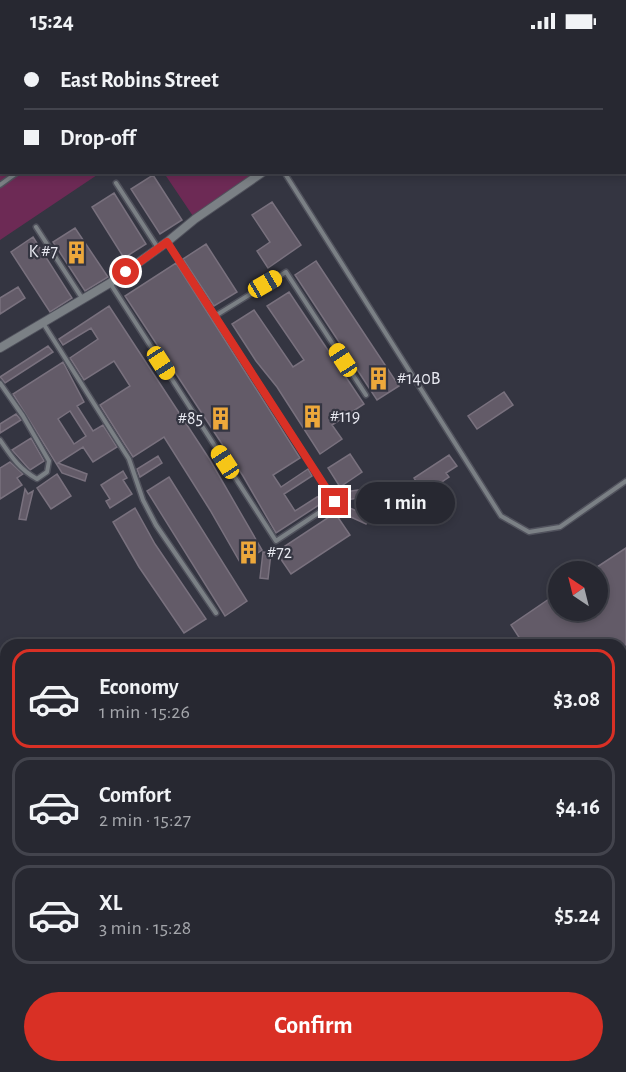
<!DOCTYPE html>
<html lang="en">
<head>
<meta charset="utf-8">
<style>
	:root { --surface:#272831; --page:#2f3039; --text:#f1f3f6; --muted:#a4a6ab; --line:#43444d; --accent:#d93025 }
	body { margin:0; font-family:"Alegreya Sans",sans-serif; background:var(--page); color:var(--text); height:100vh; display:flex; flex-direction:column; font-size:22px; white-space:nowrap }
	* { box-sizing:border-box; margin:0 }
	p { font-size:20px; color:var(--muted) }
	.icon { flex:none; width:33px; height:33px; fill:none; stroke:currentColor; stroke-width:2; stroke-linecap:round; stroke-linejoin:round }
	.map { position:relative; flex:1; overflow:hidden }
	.details { position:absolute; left:0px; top:597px; width:627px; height:434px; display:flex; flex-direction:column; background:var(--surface); border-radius:18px 18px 0 0; box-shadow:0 3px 9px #0003,0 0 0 2px var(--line) }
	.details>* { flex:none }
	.top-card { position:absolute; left:0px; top:0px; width:627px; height:132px; box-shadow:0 3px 9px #0003,0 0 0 2px var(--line); display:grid; align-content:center; height:132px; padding:0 24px; background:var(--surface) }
	.needle { width:39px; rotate:325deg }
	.tools { position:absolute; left:548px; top:519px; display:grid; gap:12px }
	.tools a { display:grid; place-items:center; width:60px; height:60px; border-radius:50%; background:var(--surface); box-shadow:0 3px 9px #0003,0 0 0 2px var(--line); font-size:30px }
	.end { position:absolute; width:27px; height:27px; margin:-14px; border:8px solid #d93025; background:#fff; box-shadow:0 0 0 3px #fff }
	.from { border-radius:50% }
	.bubble { position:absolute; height:42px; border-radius:21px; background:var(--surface); box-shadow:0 3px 9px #0003,0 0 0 2px var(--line); font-size:20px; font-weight:700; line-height:42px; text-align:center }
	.car { position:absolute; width:18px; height:36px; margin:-18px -9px; border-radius:8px; box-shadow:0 0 4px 2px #0007; background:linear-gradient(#f5c518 24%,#345 0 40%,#f5c518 0 76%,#345 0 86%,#f5c518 0) }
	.top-card b { display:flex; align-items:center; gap:21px; height:57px; font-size:22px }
	.top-card b+b { border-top:2px solid var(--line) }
	.top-card i { width:15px; height:15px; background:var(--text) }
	ul { padding:10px 0 0; list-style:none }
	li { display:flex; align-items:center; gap:18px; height:99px; margin:0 12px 9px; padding:0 12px; border:3px solid var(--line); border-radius:18px }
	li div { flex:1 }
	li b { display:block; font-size:22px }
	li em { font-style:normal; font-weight:700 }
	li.selected { border-color:var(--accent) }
	li>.icon { width:54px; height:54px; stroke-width:1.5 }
	.primary-button { display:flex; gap:12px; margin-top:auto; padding:12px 24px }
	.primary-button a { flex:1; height:69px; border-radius:36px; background:var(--accent); color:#fff; font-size:24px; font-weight:700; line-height:69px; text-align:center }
	.status { display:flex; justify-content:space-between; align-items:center; height:42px; padding:0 30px; background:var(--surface); direction:ltr }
	.status svg { height:16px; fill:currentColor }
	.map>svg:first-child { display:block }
	.green { fill:#6d2a55 }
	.building { fill:#635b68; stroke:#79717e; stroke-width:1.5; fill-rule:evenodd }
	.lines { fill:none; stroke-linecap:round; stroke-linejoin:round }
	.service-casing { stroke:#51525d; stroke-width:7 }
	.minor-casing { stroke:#51525d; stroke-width:10 }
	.primary-casing { stroke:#51525d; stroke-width:15 }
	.service { stroke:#7b8085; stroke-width:4 }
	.minor { stroke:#7b8085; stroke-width:8 }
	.primary { stroke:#c0c9d4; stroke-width:12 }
	.rail-casing { stroke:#afb0b9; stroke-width:4.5 }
	.rail { stroke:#343541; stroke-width:2; stroke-dasharray:7; stroke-linecap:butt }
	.route { stroke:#d93025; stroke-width:8 }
	.labels { text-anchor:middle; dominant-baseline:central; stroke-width:4.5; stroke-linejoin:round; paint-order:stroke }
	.poi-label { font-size:18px; fill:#e8e9f1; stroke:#343541; text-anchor:start }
</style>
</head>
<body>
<div class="status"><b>15:24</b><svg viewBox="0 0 49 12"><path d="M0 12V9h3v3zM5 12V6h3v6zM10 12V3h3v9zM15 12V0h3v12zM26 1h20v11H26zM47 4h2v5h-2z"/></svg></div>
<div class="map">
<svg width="626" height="1030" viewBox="0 0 626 1030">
	<rect width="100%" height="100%" fill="#343541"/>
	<!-- green -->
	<path class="green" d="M0 0 177 1 2 2V130L100 131 0 198Z
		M164 131H263L195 177Z"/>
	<!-- building -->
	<path class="building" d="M153 133 182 178 160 192 131 147Z
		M114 151 146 202 124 216 92 165Z
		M272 160 301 203 268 226 257 209 270 200 252 173Z
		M75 186 108 235 85 249 53 200Z
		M33 195 72 256 50 270 11 210Z
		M206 202 237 250 214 264 183 217Z
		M316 219 399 344 377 358 295 233Z
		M176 221 300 416 273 433 281 445 308 427 312 434 284 452 295 469 317 455 322 454 325 459 276 491 243 434 125 254Z
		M18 245 25 256 0 272V256Z
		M289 250 364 362 332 383 342 397 320 412 277 345 256 319 232 282 254 268 293 325 304 318 267 264Z
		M109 264 210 418 262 508 241 522 210 468 164 395 133 415 124 401 100 363 130 344 114 319 84 338 70 316 98 297 91 286 63 303 59 297Z
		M48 304 53 310 5 341 2 337 0 335Z
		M63 320 84 360 77 364 93 389 103 383 117 405 93 420 83 405 58 421 87 432 85 439 62 431 13 352ZM70 369 86 394 74 402 58 377Z
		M504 350 513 363 477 387 468 374Z
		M16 372 21 378 0 391V382Z
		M31 396 44 419 30 428 12 408Z
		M350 412 362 430 340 445 328 426Z
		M449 413 457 424 446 431 449 435 424 452 414 436Z
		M158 414 162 421 140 435 137 427Z
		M10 420 23 432 17 436 22 443 0 457V426Z
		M123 429 127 436 123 438 132 452 110 466 106 459 110 457 101 443Z
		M57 432 71 454 51 467 37 446Z
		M169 435 247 559 225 574 147 449Z
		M371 446 372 454 346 458 345 450Z
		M25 447 28 452 33 449 26 478 19 477Z
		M345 464 369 474 366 482 342 471Z
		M135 466 155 502 206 577 184 591 139 525 113 480Z
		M335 471 350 493 291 532 276 510Z
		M626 506V603H524L511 583 558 551V568H597V525Z
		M263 510 271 511 268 537 260 536Z"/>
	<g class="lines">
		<defs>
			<path id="service" d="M114 0 115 2
				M224 0V2
				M277 0 278 2
				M346 0 347 2
				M284 130 501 474 529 490 560 485 626 439
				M116 141 158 206
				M0 143 18 130
				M36 185 82 256
				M110 241 276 499 335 460 168 201
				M215 274 286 230 366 353
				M43 281 129 417 143 458 156 483 216 571
				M0 341 23 374 49 419 47 430 37 437C19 427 11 414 0 398
				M0 644 6 640
				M0 738 6 735
				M0 758 6 754
				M621 794 626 801
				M313 1024 317 1030
				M256 1030 260 1024"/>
			<path id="minor" d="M396 2V0
				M0 306 110 241 167 200 195 177 263 130
				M621 829 626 826
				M321 1030 329 1024"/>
			<path id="primary" d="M0 884 6 888
				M214 1024 222 1030"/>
		</defs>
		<!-- service casing -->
		<use href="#service" class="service-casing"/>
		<!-- minor casing -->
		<use href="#minor" class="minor-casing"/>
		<!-- primary casing -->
		<use href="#primary" class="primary-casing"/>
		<!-- service -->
		<use href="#service" class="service"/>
		<!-- minor -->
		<use href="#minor" class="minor"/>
		<!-- primary -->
		<use href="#primary" class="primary"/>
		<defs>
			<path id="rail" d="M0 913 6 917
				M168 1024 176 1030"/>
		</defs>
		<!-- rail casing -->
		<use href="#rail" class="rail-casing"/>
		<!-- rail -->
		<use href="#rail" class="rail"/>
	</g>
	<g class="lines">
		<!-- route -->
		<path class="route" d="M126 230 167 200 335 460"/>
	</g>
	<!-- icons -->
	<defs>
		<symbol id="building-bare" viewBox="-9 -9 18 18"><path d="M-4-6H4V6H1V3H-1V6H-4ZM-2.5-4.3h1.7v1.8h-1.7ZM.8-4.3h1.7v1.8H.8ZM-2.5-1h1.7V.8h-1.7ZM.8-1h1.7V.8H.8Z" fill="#eda83b" stroke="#343541" stroke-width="2.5" paint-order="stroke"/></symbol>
	</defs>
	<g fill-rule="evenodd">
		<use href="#building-bare" x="60" y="194" width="33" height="33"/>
		<use href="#building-bare" x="362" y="320" width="33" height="33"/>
		<use href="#building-bare" x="296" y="358" width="33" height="33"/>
		<use href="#building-bare" x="204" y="360" width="33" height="33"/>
		<use href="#building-bare" x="232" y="494" width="33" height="33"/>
	</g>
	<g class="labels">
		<!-- poi labels -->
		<g class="poi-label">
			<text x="58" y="210" text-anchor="end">K #7</text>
			<text x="397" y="337">#140B</text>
			<text x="330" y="375">#119</text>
			<text x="203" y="377" text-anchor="end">#85</text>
			<text x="267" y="511">#72</text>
		</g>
	</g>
</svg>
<div class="tools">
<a><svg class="needle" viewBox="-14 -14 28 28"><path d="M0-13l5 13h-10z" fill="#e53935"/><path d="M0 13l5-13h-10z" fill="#a4a6ab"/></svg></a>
</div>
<i class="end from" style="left:126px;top:230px"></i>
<i class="end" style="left:335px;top:460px"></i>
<div class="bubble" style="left:356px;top:440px;width:99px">1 min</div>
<i class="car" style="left:265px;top:242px;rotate:60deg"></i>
<i class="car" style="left:343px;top:318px;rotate:327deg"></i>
<i class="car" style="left:161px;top:321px;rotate:147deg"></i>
<i class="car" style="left:225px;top:420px;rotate:327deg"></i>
<div class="top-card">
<b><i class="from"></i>East Robins Street</b>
<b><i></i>Drop-off</b>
</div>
<section class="details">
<ul>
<li class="selected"><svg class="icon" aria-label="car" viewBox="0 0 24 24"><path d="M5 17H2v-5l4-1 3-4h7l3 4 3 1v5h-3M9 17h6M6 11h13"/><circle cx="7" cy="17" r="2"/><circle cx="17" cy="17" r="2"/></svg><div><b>Economy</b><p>1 min · 15:26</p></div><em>$3.08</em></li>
<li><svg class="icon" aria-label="car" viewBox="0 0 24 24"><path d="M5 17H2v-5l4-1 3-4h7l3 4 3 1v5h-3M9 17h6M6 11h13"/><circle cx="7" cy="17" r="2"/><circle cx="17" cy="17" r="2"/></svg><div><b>Comfort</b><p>2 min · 15:27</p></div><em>$4.16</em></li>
<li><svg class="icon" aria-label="car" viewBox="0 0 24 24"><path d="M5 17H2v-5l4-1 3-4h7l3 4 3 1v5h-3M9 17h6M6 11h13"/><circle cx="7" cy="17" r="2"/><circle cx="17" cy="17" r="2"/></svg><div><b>XL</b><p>3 min · 15:28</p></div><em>$5.24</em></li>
</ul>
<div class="primary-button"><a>Confirm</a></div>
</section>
</div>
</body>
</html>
